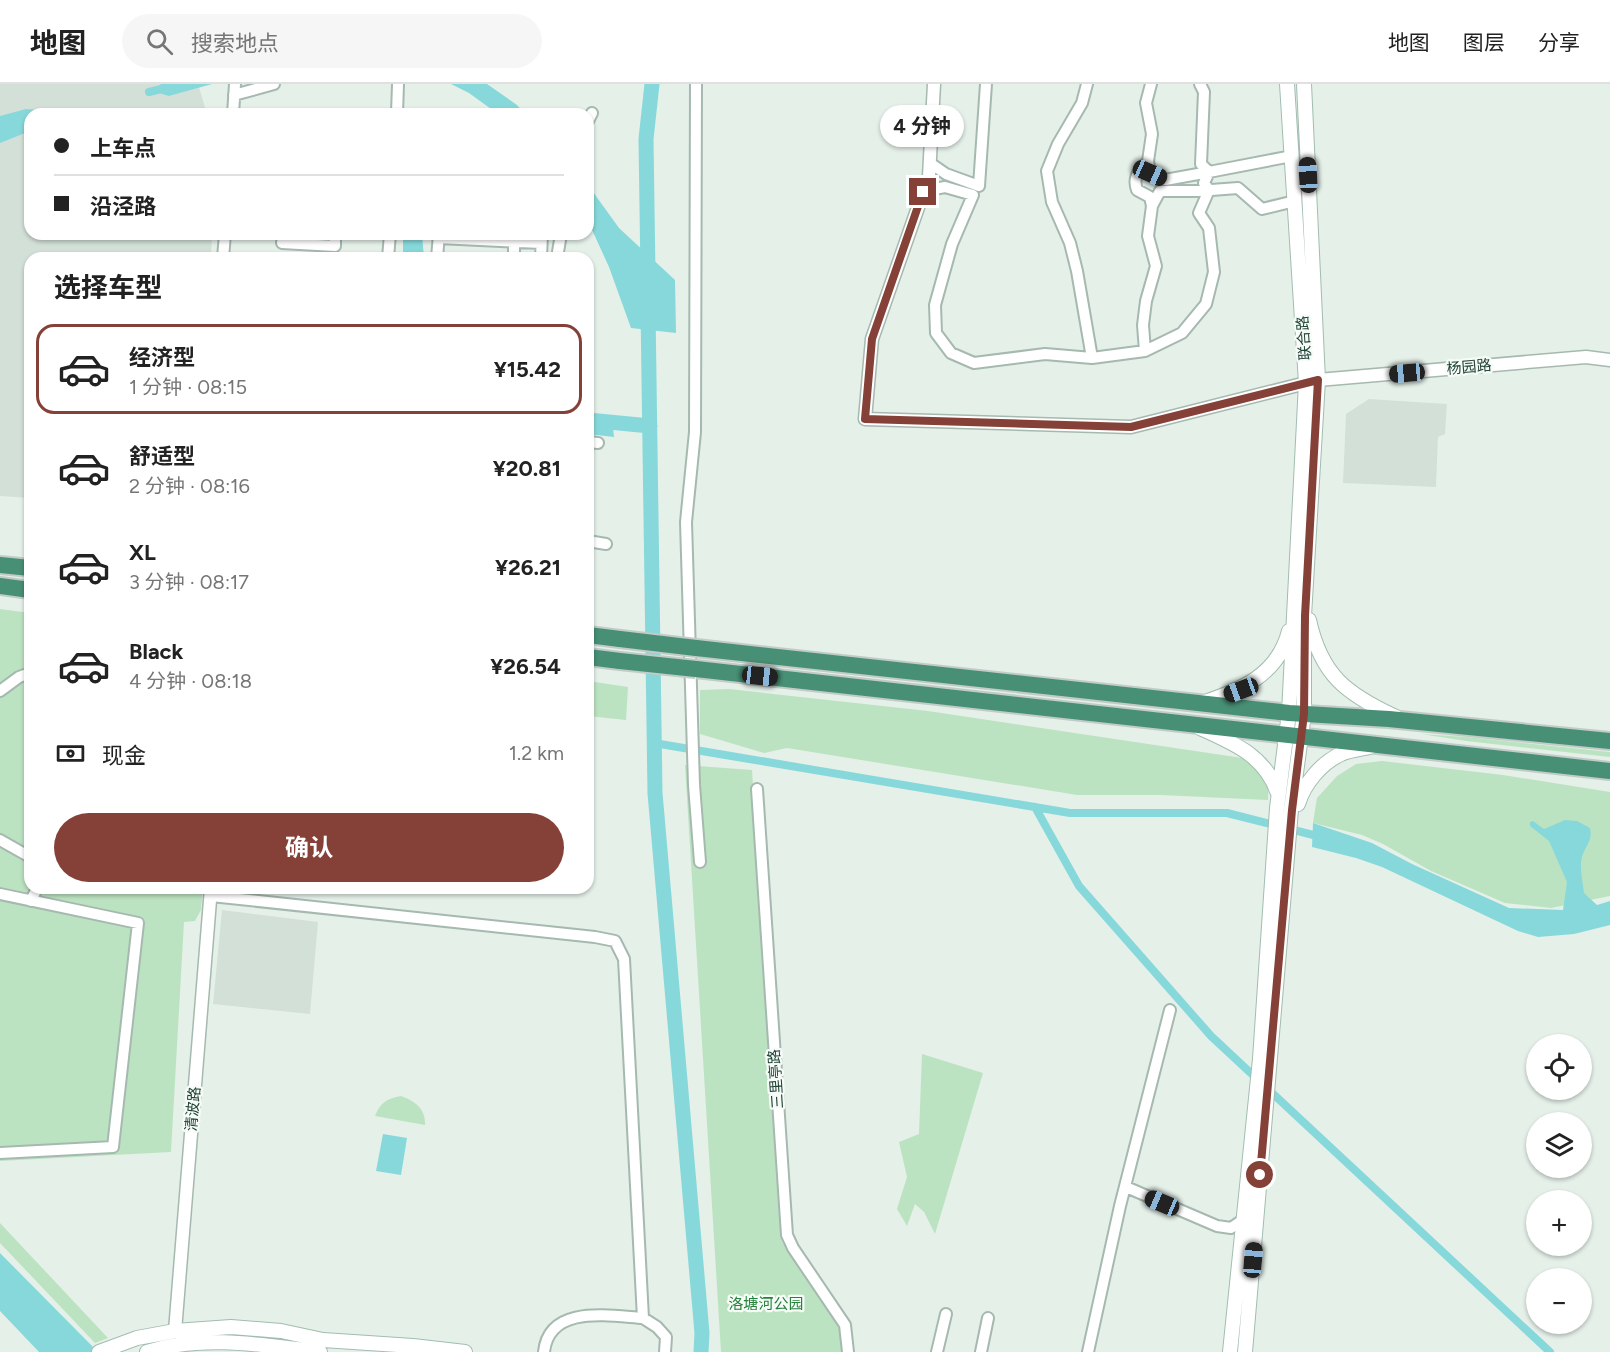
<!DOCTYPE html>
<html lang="zh">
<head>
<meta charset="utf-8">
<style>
	:root { --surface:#fff; --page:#f6f6f6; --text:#222; --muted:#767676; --line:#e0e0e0; --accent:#854138 }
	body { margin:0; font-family:Figtree,"Noto Sans SC",sans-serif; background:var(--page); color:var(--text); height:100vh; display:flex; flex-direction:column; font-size:22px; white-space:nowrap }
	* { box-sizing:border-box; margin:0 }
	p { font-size:20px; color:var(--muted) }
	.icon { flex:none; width:33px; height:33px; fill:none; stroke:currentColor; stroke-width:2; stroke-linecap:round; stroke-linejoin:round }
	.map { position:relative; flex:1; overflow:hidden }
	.drawer { position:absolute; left:24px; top:168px; width:570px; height:642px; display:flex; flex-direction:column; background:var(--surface); border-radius:18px; box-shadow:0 2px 4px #0004 }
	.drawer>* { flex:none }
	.top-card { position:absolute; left:24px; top:24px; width:570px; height:132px; border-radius:18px; box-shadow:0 2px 4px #0004; display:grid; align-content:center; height:132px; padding:0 30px; background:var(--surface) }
	.fabs { position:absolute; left:1526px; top:950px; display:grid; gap:12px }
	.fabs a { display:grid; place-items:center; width:66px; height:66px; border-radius:50%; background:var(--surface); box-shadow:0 2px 4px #0004; font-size:30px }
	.end { position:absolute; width:27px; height:27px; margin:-14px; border:8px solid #854138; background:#fff; box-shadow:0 0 0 3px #fff }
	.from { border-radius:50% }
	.bubble { position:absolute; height:42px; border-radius:21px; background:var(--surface); box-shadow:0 2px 4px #0004; font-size:20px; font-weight:700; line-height:42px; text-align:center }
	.car { position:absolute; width:18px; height:36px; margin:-18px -9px; border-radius:8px; box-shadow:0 0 4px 2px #0007; background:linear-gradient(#222 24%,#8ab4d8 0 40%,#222 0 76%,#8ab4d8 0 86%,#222 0) }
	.top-card b { display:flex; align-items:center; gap:21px; height:57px; font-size:22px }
	.top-card b+b { border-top:2px solid var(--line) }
	.top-card i { width:15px; height:15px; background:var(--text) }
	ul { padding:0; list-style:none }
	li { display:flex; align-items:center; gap:18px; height:90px; margin:0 12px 9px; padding:0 18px; border:3px solid transparent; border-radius:18px }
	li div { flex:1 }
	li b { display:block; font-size:22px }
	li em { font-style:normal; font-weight:700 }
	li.selected { border-color:var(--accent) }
	li>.icon { width:54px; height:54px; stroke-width:1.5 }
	h2 { padding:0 30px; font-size:27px; line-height:72px }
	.pay { display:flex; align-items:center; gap:15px; height:66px; padding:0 30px; font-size:22px }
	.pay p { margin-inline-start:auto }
	.action { display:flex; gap:12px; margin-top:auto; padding:12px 30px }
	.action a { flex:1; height:69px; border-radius:36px; background:var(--accent); color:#fff; font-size:24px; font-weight:700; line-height:69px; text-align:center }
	header { display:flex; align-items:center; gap:36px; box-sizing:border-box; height:84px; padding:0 30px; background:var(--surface); border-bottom:2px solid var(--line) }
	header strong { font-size:28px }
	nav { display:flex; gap:33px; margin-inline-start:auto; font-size:21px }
	.search { width:420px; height:54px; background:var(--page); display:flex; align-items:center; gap:15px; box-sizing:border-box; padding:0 21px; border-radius:33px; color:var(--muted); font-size:22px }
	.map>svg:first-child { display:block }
	.built { fill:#d3e0d8 }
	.green { fill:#bce3c1 }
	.water { fill:#87d8da }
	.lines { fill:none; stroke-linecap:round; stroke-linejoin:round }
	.canal { stroke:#87d8da; stroke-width:8 }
	.river { stroke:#87d8da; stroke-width:15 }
	.minor-casing { stroke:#a6b9b0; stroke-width:14 }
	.tertiary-casing { stroke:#a6b9b0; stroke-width:15 }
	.secondary-casing { stroke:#a2bdb0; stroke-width:16 }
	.trunk-casing { stroke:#c1cbc7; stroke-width:20 }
	.minor { stroke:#fff; stroke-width:10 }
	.tertiary { stroke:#fff; stroke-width:12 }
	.secondary { stroke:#fff; stroke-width:14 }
	.trunk { stroke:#478f75; stroke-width:16 }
	.trunk-bridge-casing { stroke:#c1cbc7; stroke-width:20; stroke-linecap:butt }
	.trunk-bridge { stroke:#478f75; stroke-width:16 }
	.route { stroke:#854138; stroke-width:8 }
	.labels { text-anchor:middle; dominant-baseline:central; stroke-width:4.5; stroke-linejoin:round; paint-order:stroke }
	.street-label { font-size:15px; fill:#214436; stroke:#f6fbf8 }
	.park-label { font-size:15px; fill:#26813d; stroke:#f6fbf8 }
</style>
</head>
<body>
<header>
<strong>地图</strong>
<div class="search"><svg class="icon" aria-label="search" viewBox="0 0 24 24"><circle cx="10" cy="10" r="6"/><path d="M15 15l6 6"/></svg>搜索地点</div>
<nav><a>地图</a><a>图层</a><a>分享</a></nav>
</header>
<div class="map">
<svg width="1610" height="1268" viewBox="0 0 1610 1268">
	<rect width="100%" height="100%" fill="#e5f0e9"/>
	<!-- built -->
	<path class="built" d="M0 0H198L207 30H30V150H212L211 174H30V414L0 412Z
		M1369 315 1447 320 1445 350 1438 353 1436 403 1343 399 1346 330Z
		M222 826 318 838 310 930 213 920Z"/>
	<!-- green -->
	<path class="green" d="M0 525 30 529V804H203L201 826 195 837 184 838 171 1068 0 1077Z
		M588 597 628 603 626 636 588 632Z
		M729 605 928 627 1269 678 1268 716 1160 711H1077L787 664 764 669 700 650V606Z
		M1421 650 1467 653 1610 668V673L1466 657Z
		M1382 677 1503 691 1610 708V812L1551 824 1505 819 1431 787 1383 760 1362 751 1313 739 1317 714 1337 692 1356 680Z
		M685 681 752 686 782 1158 840 1242 843 1268H721Z
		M922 970 983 989 935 1150 924 1128 915 1120 907 1142 897 1125 907 1093 899 1058 919 1050Z
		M401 1012C415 1017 426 1025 425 1041L375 1032C380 1019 387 1014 401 1012Z
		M0 1139 108 1254 95 1259 0 1159Z"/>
	<!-- water -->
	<path class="water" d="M161 0H212L169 12 152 7Z
		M451 0H487L517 21 525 30H498L469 9Z
		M26 25 39 26 43 30H30V47L0 59V32Z
		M588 101 619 144 675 196 676 249 631 244 609 183 588 137Z
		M403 150H422L424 174H403Z
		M588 331 612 335 614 353 588 350Z
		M1565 736 1577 737 1590 744C1593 757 1585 762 1582 773 1579 782 1583 799 1584 809L1597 821 1610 817V841L1574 850 1538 853 1518 847 1382 783 1356 774 1312 763 1313 739 1372 759 1412 780 1509 824 1563 826 1567 798 1549 757 1530 742V738L1533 737 1544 745Z
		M383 1050 407 1054 401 1091 376 1087Z
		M0 1169 98 1268H39L0 1227Z"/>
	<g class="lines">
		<!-- canal -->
		<path class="canal" d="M149 8 181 0
			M654 659 1070 729H1227L1321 753
			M1035 723 1079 802 1211 952 1550 1268"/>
		<!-- river -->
		<path class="river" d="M648 190 646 55 652 0
			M648 226 655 709 702 1249 701 1268
			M588 336 650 342"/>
		<defs>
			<path id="minor" d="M696 0 695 348 686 438 694 701 700 778
				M1087 0 1082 19 1058 60 1047 87 1052 118 1070 159 1077 187 1092 274
				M1151 0 1146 19 1152 50 1148 77 1150 89 1165 96 1209 88
				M1200 0 1204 8 1201 80 1209 88 1292 72
				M234 11 274 0
				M233 30 235 0
				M397 30 398 0
				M588 37 592 29
				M1148 77C1140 87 1132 92 1137 106L1150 113 1152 122
				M930 79 946 90 979 102 986 0
				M923 107 945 103 973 111 952 160 935 221 936 249 951 269 974 279 1045 270 1092 274 1145 267 1143 241 1146 217 1156 182 1148 152 1152 122 1160 107H1198L1238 104 1262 125 1295 117
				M283 150 282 159 335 162V150
				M439 154 541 159
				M223 174 225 150
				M388 174 390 150
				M437 174 439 150
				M514 174V150
				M541 174 542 150
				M557 174 561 150
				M1145 267 1182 249 1206 220 1214 188 1209 144 1199 129 1209 106 1204 99 1209 88
				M588 358 598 359
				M588 457 606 460
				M0 607 19 593 30 589
				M757 705 787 1151 793 1164 845 1241 848 1268
				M0 756 30 773
				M0 810 138 839 113 1063 0 1069
				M211 812 595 853 615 857 624 875 643 1234 657 1243 666 1253 665 1268
				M31 817 37 804
				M1126 1103 1217 1142 1231 1144 1247 1133
				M544 1268C549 1220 610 1232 643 1234
				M937 1268 946 1230
				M981 1268 988 1234
				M1088 1268 1120 1122 1170 926"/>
			<path id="tertiary" d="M934 0 929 92 872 255 865 335 1131 343 1318 296 1586 273 1610 276
				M175 1247 211 804"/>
			<path id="secondary" d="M1309 536C1321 591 1346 610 1396 633
				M1202 619C1241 606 1278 591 1289 547
				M1200 644C1233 659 1264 671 1277 707
				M1298 720C1304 700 1321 679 1341 670 1349 666 1361 665 1370 663
				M99 1268 137 1254 175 1247 231 1243 281 1247 323 1256 413 1262 465 1268
				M147 1268C203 1250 263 1261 320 1268
				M1230 1268 1260 975 1277 724 1289 629 1306 299 1287 0
				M1245 1268 1291 726 1304 630V532L1318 296 1304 0"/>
			<path id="trunk" d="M0 481 30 484
				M0 502 30 506
				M588 551 620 555
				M696 564 1289 629 1389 635 1610 657
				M588 573 620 577
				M696 585 1610 687"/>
		</defs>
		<!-- minor casing -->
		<use href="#minor" class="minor-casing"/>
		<!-- tertiary casing -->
		<use href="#tertiary" class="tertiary-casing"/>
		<!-- secondary casing -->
		<use href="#secondary" class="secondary-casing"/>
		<!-- trunk casing -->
		<use href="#trunk" class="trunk-casing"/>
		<!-- minor -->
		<use href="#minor" class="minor"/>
		<!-- tertiary -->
		<use href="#tertiary" class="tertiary"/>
		<!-- secondary -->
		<use href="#secondary" class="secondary"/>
		<!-- trunk -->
		<use href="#trunk" class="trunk"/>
		<defs>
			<path id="trunk-bridge" d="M620 555 696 564
				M620 577 696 585"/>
		</defs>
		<!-- trunk-bridge casing -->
		<use href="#trunk-bridge" class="trunk-bridge-casing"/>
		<!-- trunk-bridge -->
		<use href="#trunk-bridge" class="trunk-bridge"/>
	</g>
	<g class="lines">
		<!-- route -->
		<path class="route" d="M923 108 872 255 865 335 1131 343 1318 296 1305 532 1304 630 1292 726 1260 1091"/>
	</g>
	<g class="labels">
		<!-- street labels -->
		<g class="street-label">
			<text transform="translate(1304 254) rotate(-94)">联合路</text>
			<text transform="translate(1469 283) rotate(-5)">杨园路</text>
			<text transform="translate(776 995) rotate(-94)">三里亭路</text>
			<text transform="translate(193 1025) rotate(-85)">清波路</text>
		</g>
		<!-- park labels -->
		<g class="park-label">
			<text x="766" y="1220">洛塘河公园</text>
		</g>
	</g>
</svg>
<div class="fabs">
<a><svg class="icon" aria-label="locate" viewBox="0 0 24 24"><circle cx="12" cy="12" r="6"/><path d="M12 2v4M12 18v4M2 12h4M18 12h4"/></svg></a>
<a><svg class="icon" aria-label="layers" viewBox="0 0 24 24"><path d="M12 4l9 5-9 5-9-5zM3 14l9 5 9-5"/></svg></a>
<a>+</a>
<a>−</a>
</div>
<i class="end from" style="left:1260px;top:1091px"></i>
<i class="end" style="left:923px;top:108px"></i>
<div class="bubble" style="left:880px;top:21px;width:84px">4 分钟</div>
<i class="car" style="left:1150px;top:89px;rotate:114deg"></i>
<i class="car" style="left:1308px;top:91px;rotate:357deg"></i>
<i class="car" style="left:1407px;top:289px;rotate:265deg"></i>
<i class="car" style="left:760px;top:592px;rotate:96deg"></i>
<i class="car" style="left:1241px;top:606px;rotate:250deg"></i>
<i class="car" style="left:1162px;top:1119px;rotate:293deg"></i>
<i class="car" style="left:1253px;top:1176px;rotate:5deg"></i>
<div class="top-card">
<b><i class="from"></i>上车点</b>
<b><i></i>沿泾路</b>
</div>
<section class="drawer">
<h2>选择车型</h2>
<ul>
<li class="selected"><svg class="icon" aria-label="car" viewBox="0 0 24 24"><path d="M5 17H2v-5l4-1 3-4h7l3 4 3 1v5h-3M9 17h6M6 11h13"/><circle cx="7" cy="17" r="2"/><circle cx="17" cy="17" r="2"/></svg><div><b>经济型</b><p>1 分钟 · 08:15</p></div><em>¥15.42</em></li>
<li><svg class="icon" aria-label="car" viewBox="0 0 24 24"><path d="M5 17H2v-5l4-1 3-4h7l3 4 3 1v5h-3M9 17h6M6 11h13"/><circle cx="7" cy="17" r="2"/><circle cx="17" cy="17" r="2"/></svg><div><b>舒适型</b><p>2 分钟 · 08:16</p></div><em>¥20.81</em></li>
<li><svg class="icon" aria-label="car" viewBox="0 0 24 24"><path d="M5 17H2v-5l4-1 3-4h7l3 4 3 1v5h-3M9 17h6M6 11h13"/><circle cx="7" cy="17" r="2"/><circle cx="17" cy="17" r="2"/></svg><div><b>XL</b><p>3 分钟 · 08:17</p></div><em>¥26.21</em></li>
<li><svg class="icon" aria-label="car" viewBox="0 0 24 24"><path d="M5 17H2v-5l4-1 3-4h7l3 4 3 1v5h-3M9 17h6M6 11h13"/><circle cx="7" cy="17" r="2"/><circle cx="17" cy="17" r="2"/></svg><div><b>Black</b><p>4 分钟 · 08:18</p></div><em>¥26.54</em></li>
</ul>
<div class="pay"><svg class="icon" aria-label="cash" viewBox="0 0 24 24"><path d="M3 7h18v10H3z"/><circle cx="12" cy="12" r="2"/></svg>现金<p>1.2 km</p></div>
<div class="action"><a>确认</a></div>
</section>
</div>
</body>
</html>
